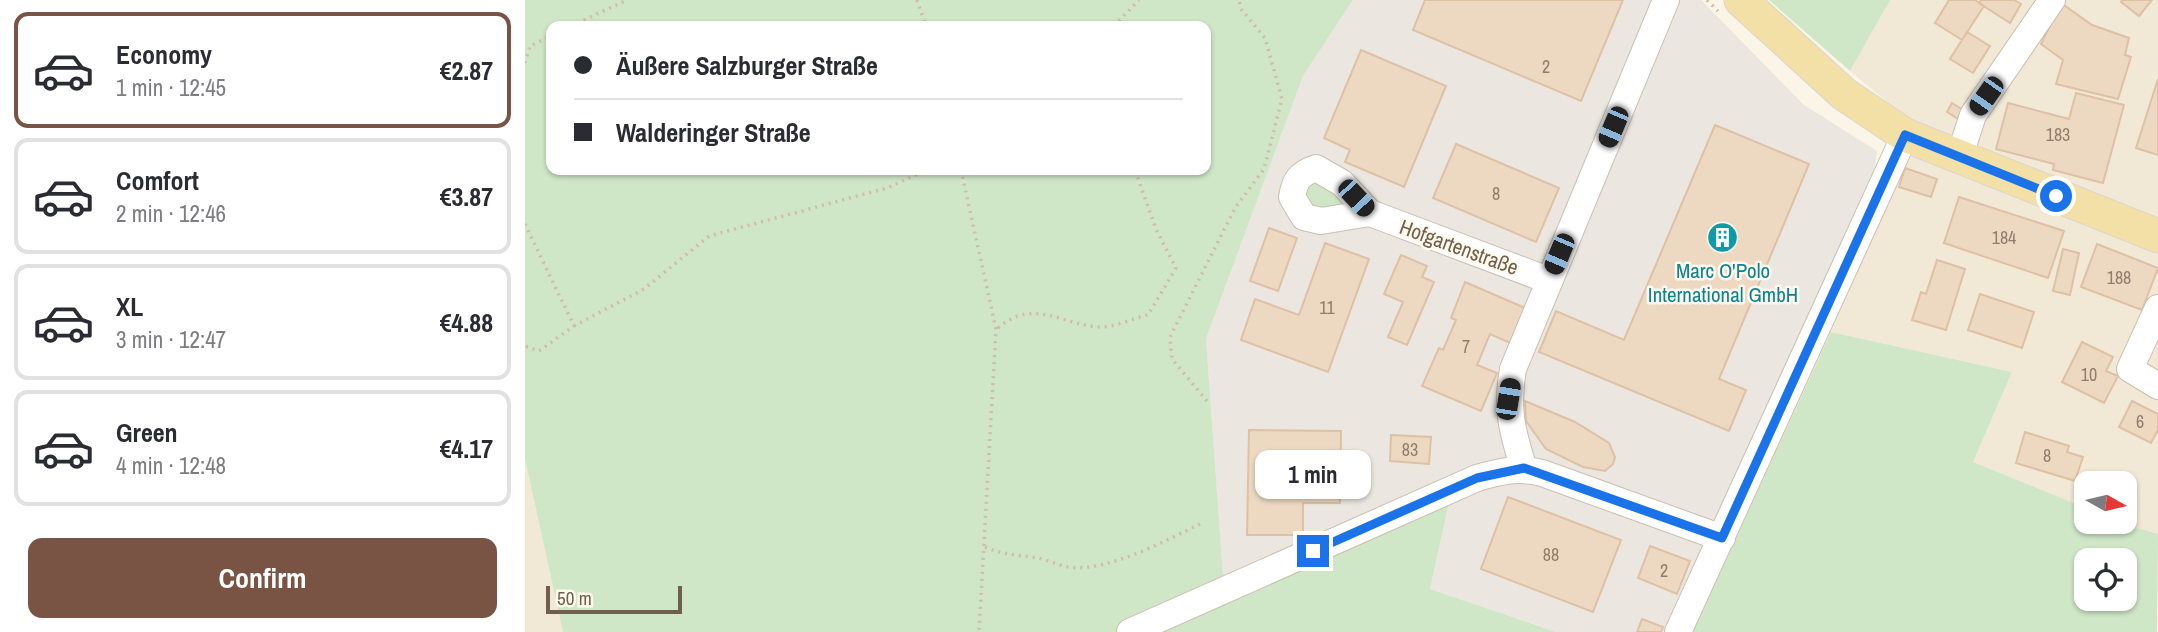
<!DOCTYPE html>
<html lang="en">
<head>
<meta charset="utf-8">
<style>
	:root { --surface:#fff; --page:#f2f2f3; --text:#2b2b33; --muted:#7c7c81; --line:#e1e1e2; --accent:#795444 }
	body { margin:0; font-family:"Archivo Narrow",sans-serif; background:var(--page); color:var(--text); height:100vh; display:flex; flex-direction:column; font-size:26px; white-space:nowrap }
	* { box-sizing:border-box; margin:0 }
	p { font-size:23px; color:var(--muted) }
	.icon { flex:none; width:38px; height:38px; fill:none; stroke:currentColor; stroke-width:2; stroke-linecap:round; stroke-linejoin:round }
	.map { position:relative; flex:1; overflow:hidden }
	.details { display:flex; flex-direction:column; background:var(--surface); width:525px }
	.details>* { flex:none }
	.banner { position:absolute; left:21px; top:21px; width:665px; height:154px; border-radius:14px; box-shadow:0 2px 5px #0004; display:grid; align-content:center; height:154px; padding:0 28px; background:var(--surface) }
	.needle { width:46px; rotate:98deg }
	.tools { position:absolute; left:1549px; top:471px; display:grid; gap:14px }
	.tools a { display:grid; place-items:center; width:63px; height:63px; border-radius:14px; background:var(--surface); box-shadow:0 2px 5px #0004; font-size:35px }
	.scale { position:absolute; left:21px; bottom:18px; width:136px; box-sizing:border-box; padding-left:7px; border:4px solid #715f4e; border-top:0; font-size:19px; line-height:24px; white-space:nowrap; color:#715f4e; -webkit-text-stroke:5px #fdf9ed; paint-order:stroke }
	.end { position:absolute; width:32px; height:32px; margin:-16px; border:9px solid #1a73e8; background:#fff; box-shadow:0 0 0 4px #fff }
	.from { border-radius:50% }
	.bubble { position:absolute; height:49px; border-radius:14px; background:var(--surface); box-shadow:0 2px 5px #0004; font-size:23px; font-weight:700; line-height:49px; text-align:center }
	.car { position:absolute; width:21px; height:42px; margin:-21px -10px; border-radius:9px; box-shadow:0 0 5px 2px #0007; background:linear-gradient(#222 24%,#8ab4d8 0 40%,#222 0 76%,#8ab4d8 0 86%,#222 0) }
	.banner b { display:flex; align-items:center; gap:24px; height:66px; font-size:26px }
	.banner b+b { border-top:2px solid var(--line) }
	.banner i { width:18px; height:18px; background:var(--text) }
	ul { padding:12px 0 0; list-style:none }
	li { display:flex; align-items:center; gap:21px; height:116px; margin:0 14px 10px; padding:0 14px; border:4px solid var(--line); border-radius:14px }
	li div { flex:1 }
	li b { display:block; font-size:26px }
	li em { font-style:normal; font-weight:700 }
	li.active { border-color:var(--accent) }
	li>.icon { width:63px; height:63px; stroke-width:1.5 }
	.action { display:flex; gap:14px; margin-top:auto; padding:14px 28px }
	.action a { flex:1; height:80px; border-radius:14px; background:var(--accent); color:#fff; font-size:28px; font-weight:700; line-height:80px; text-align:center }
	main { display:flex; flex:1; min-height:0 }
	.map>svg:first-child { display:block }
	.residential { fill:#f1e8d6 }
	.industrial { fill:#ebe7e0 }
	.green { fill:#cfe6c7; fill-rule:evenodd }
	.building { fill:#edd8c2; stroke:#dec1a4; stroke-width:2 }
	.lines { fill:none; stroke-linecap:round; stroke-linejoin:round }
	.minor-casing { stroke:#cbbeae; stroke-width:28 }
	.major-casing { stroke:#dad5d1; stroke-width:35 }
	.path { stroke:#d2bca5; stroke-width:3.5; stroke-dasharray:2 5; stroke-linecap:butt }
	.minor { stroke:#fff; stroke-width:26 }
	.major { stroke:#f2e0a6; stroke-width:33 }
	.route { stroke:#1a73e8; stroke-width:9 }
	.labels { text-anchor:middle; dominant-baseline:central; stroke-width:5; stroke-linejoin:round; paint-order:stroke }
	.number-label { font-size:18px; fill:#907d6b }
	.street-label { font-size:21px; fill:#715f4e; stroke:#fdf9ed }
	.culture-label { font-size:21px; fill:#0d838f; stroke:#fdf9ed }
</style>
</head>
<body>
<main>
<section class="details">
<ul>
<li class="active"><svg class="icon" aria-label="car" viewBox="0 0 24 24"><path d="M5 17H2v-5l4-1 3-4h7l3 4 3 1v5h-3M9 17h6M6 11h13"/><circle cx="7" cy="17" r="2"/><circle cx="17" cy="17" r="2"/></svg><div><b>Economy</b><p>1 min · 12:45</p></div><em>€2.87</em></li>
<li><svg class="icon" aria-label="car" viewBox="0 0 24 24"><path d="M5 17H2v-5l4-1 3-4h7l3 4 3 1v5h-3M9 17h6M6 11h13"/><circle cx="7" cy="17" r="2"/><circle cx="17" cy="17" r="2"/></svg><div><b>Comfort</b><p>2 min · 12:46</p></div><em>€3.87</em></li>
<li><svg class="icon" aria-label="car" viewBox="0 0 24 24"><path d="M5 17H2v-5l4-1 3-4h7l3 4 3 1v5h-3M9 17h6M6 11h13"/><circle cx="7" cy="17" r="2"/><circle cx="17" cy="17" r="2"/></svg><div><b>XL</b><p>3 min · 12:47</p></div><em>€4.88</em></li>
<li><svg class="icon" aria-label="car" viewBox="0 0 24 24"><path d="M5 17H2v-5l4-1 3-4h7l3 4 3 1v5h-3M9 17h6M6 11h13"/><circle cx="7" cy="17" r="2"/><circle cx="17" cy="17" r="2"/></svg><div><b>Green</b><p>4 min · 12:48</p></div><em>€4.17</em></li>
</ul>
<div class="action"><a>Confirm</a></div>
</section>
<div class="map">
<svg width="1633" height="632" viewBox="0 0 1633 632">
	<rect width="100%" height="100%" fill="#faf5e7"/>
	<!-- residential -->
	<path class="residential" d="M1365 0H1633V534L1593 522H1600V483H1561V508L1448 462 1487 372 1306 332 1396 130 1325 71Z
		M0 459 38 632H0Z"/>
	<!-- industrial -->
	<path class="industrial" d="M828 0H1176L1279 105 1352 151 1349 175 1145 632H1031L905 589 924 504 698 577 681 339 778 76Z"/>
	<!-- green -->
	<path class="green" d="M0 0H828L778 76 681 339 698 576 924 503 905 589 1031 632H38L0 459ZM26 26H681V170H26Z
		M1244 0H1365L1325 71Z
		M786 181 800 183 817 200 816 208H787L780 197V186Z
		M1306 332 1487 372 1448 462 1561 508V522H1593L1633 534 1632 632H1168ZM1561 560H1600V598H1561Z"/>
	<!-- building -->
	<path class="building" d="M900 0H1098L1056 101 888 30Z
		M1424 0H1450L1459 6 1437 40 1410 23Z
		M1456 0H1489L1496 4 1485 23 1454 3Z
		M1597 0H1627L1614 16 1596 2Z
		M1536 3 1567 25 1604 38 1600 55 1606 57 1593 99 1531 84 1538 60 1516 44Z
		M1442 32 1465 46 1448 73 1425 59Z
		M836 50 921 86 879 187 820 162 825 150 799 138Z
		M1633 79V155L1611 148Z
		M1551 93 1599 105 1578 183 1528 170 1529 164 1471 149 1483 103 1544 119Z
		M1427 103 1440 111 1435 120 1422 112Z
		M1190 125 1284 164 1194 379 1221 390 1204 431 1014 352 1031 311 1099 340Z
		M931 144 1034 188 1011 242 908 198Z
		M1380 168 1412 179 1406 197 1374 187Z
		M1434 197 1539 231 1523 278 1419 243Z
		M744 228 772 238 753 291 725 281Z
		M800 243 844 259 803 372 716 340 730 299 774 315Z
		M1572 244 1633 268 1617 310 1556 287Z
		M1538 249 1554 253 1545 295 1528 291Z
		M876 255 902 266 897 277 909 282 882 345 863 337 878 302 859 294Z
		M1412 260 1440 269 1421 330 1387 320 1396 292 1401 294Z
		M940 282 1000 308 985 343 965 334 952 365 972 373 956 411 897 386 914 348 918 350 931 320 926 318Z
		M1455 294 1509 312 1497 348 1443 330Z
		M1557 342 1588 357 1581 371 1593 376 1579 403 1537 382Z
		M1000 401 1050 422 1084 443 1090 457 1088 464 1080 471 1058 467 1021 449 1001 421Z
		M1607 401 1633 414V430L1626 443 1594 427Z
		M724 430 816 431 815 503H778V535H722Z
		M1500 432 1544 446 1542 452 1558 457 1550 481 1491 463Z
		M866 435 906 437 904 464 865 461Z
		M983 497 1096 540 1068 612 956 569Z
		M1125 546 1165 561 1152 594 1113 578Z
		M1117 619 1138 627 1136 632H1112Z"/>
	<g class="lines">
		<defs>
			<path id="minor" d="M1434 158 1448 115 1527 0
				M845 213 796 221 779 217 767 197C770 180 774 174 791 168L817 183 845 213 1023 280
				M1633 308 1605 369 1633 386
				M999 469C987 431 981 409 988 369L1141 0
				M605 632 952 478C976 471 994 467 1017 473L1197 538
				M1153 632 1380 135"/>
			<path id="major" d="M1216 0 1319 94 1380 135 1633 236"/>
		</defs>
		<!-- minor casing -->
		<use href="#minor" class="minor-casing"/>
		<!-- major casing -->
		<use href="#major" class="major-casing"/>
		<!-- path -->
		<path class="path" d="M392 0 401 26
			M1182 0 1193 11
			M46 26 102 0
			M589 26 614 0
			M0 63 5 46 26 36
			M436 170 471 329 454 632
			M0 224 49 326 14 351 0 346
			M49 326 119 289 184 236 362 188 402 170
			M473 328C510 297 535 325 575 327 590 327 609 318 623 315L651 268 631 229 610 170
			M682 401 647 359 645 337 710 208 739 169 757 99 740 38 716 9 714 0
			M460 547C478 555 494 555 513 558 523 560 534 566 544 567 581 573 644 539 677 523"/>
		<!-- minor -->
		<use href="#minor" class="minor"/>
		<!-- major -->
		<use href="#major" class="major"/>
	</g>
	<g class="lines">
		<!-- route -->
		<path class="route" d="M788 551 952 478 999 468 1197 538 1380 135 1531 196"/>
	</g>
	<!-- icons -->
	<defs>
		<symbol id="building-disc" viewBox="-11 -11 22 22"><circle r="9.5" fill="#0f9aa8" stroke="#fdf9ed"/><path d="M-4-6H4V6H1V3H-1V6H-4ZM-2.5-4.3h1.7v1.8h-1.7ZM.8-4.3h1.7v1.8H.8ZM-2.5-1h1.7V.8h-1.7ZM.8-1h1.7V.8H.8Z" fill="#fff"/></symbol>
	</defs>
	<g fill-rule="evenodd">
		<use href="#building-disc" x="1180" y="220" width="35" height="35"/>
	</g>
	<g class="labels">
		<!-- number labels -->
		<g class="number-label">
			<text x="1021" y="66">2</text>
			<text x="1533" y="134">183</text>
			<text x="971" y="193">8</text>
			<text x="1479" y="237">184</text>
			<text x="1594" y="277">188</text>
			<text x="802" y="307">11</text>
			<text x="941" y="346">7</text>
			<text x="1564" y="374">10</text>
			<text x="1615" y="421">6</text>
			<text x="885" y="449">83</text>
			<text x="1522" y="455">8</text>
			<text x="1026" y="554">88</text>
			<text x="1139" y="570">2</text>
		</g>
		<!-- street labels -->
		<g class="street-label">
			<text transform="translate(934 247) rotate(20)">Hofgartenstraße</text>
		</g>
		<!-- culture labels -->
		<g class="culture-label">
			<text x="1198" y="270">Marc O'Polo<tspan x="1198" dy="24">International GmbH</tspan></text>
		</g>
	</g>
</svg>
<div class="tools">
<a><svg class="needle" viewBox="-14 -14 28 28"><path d="M0-13l5 13h-10z" fill="#e53935"/><path d="M0 13l5-13h-10z" fill="#7c7c81"/></svg></a>
<a><svg class="icon" aria-label="locate" viewBox="0 0 24 24"><circle cx="12" cy="12" r="6"/><path d="M12 2v4M12 18v4M2 12h4M18 12h4"/></svg></a>
</div>
<div class="scale">50 m</div>
<i class="end from" style="left:1531px;top:196px"></i>
<i class="end" style="left:788px;top:551px"></i>
<div class="bubble" style="left:730px;top:450px;width:116px">1 min</div>
<i class="car" style="left:1461px;top:96px;rotate:215deg"></i>
<i class="car" style="left:1088px;top:127px;rotate:203deg"></i>
<i class="car" style="left:831px;top:198px;rotate:137deg"></i>
<i class="car" style="left:1034px;top:254px;rotate:203deg"></i>
<i class="car" style="left:983px;top:399px;rotate:9deg"></i>
<div class="banner">
<b><i class="from"></i>Äußere Salzburger Straße</b>
<b><i></i>Walderinger Straße</b>
</div>
</div>
</main>
</body>
</html>
